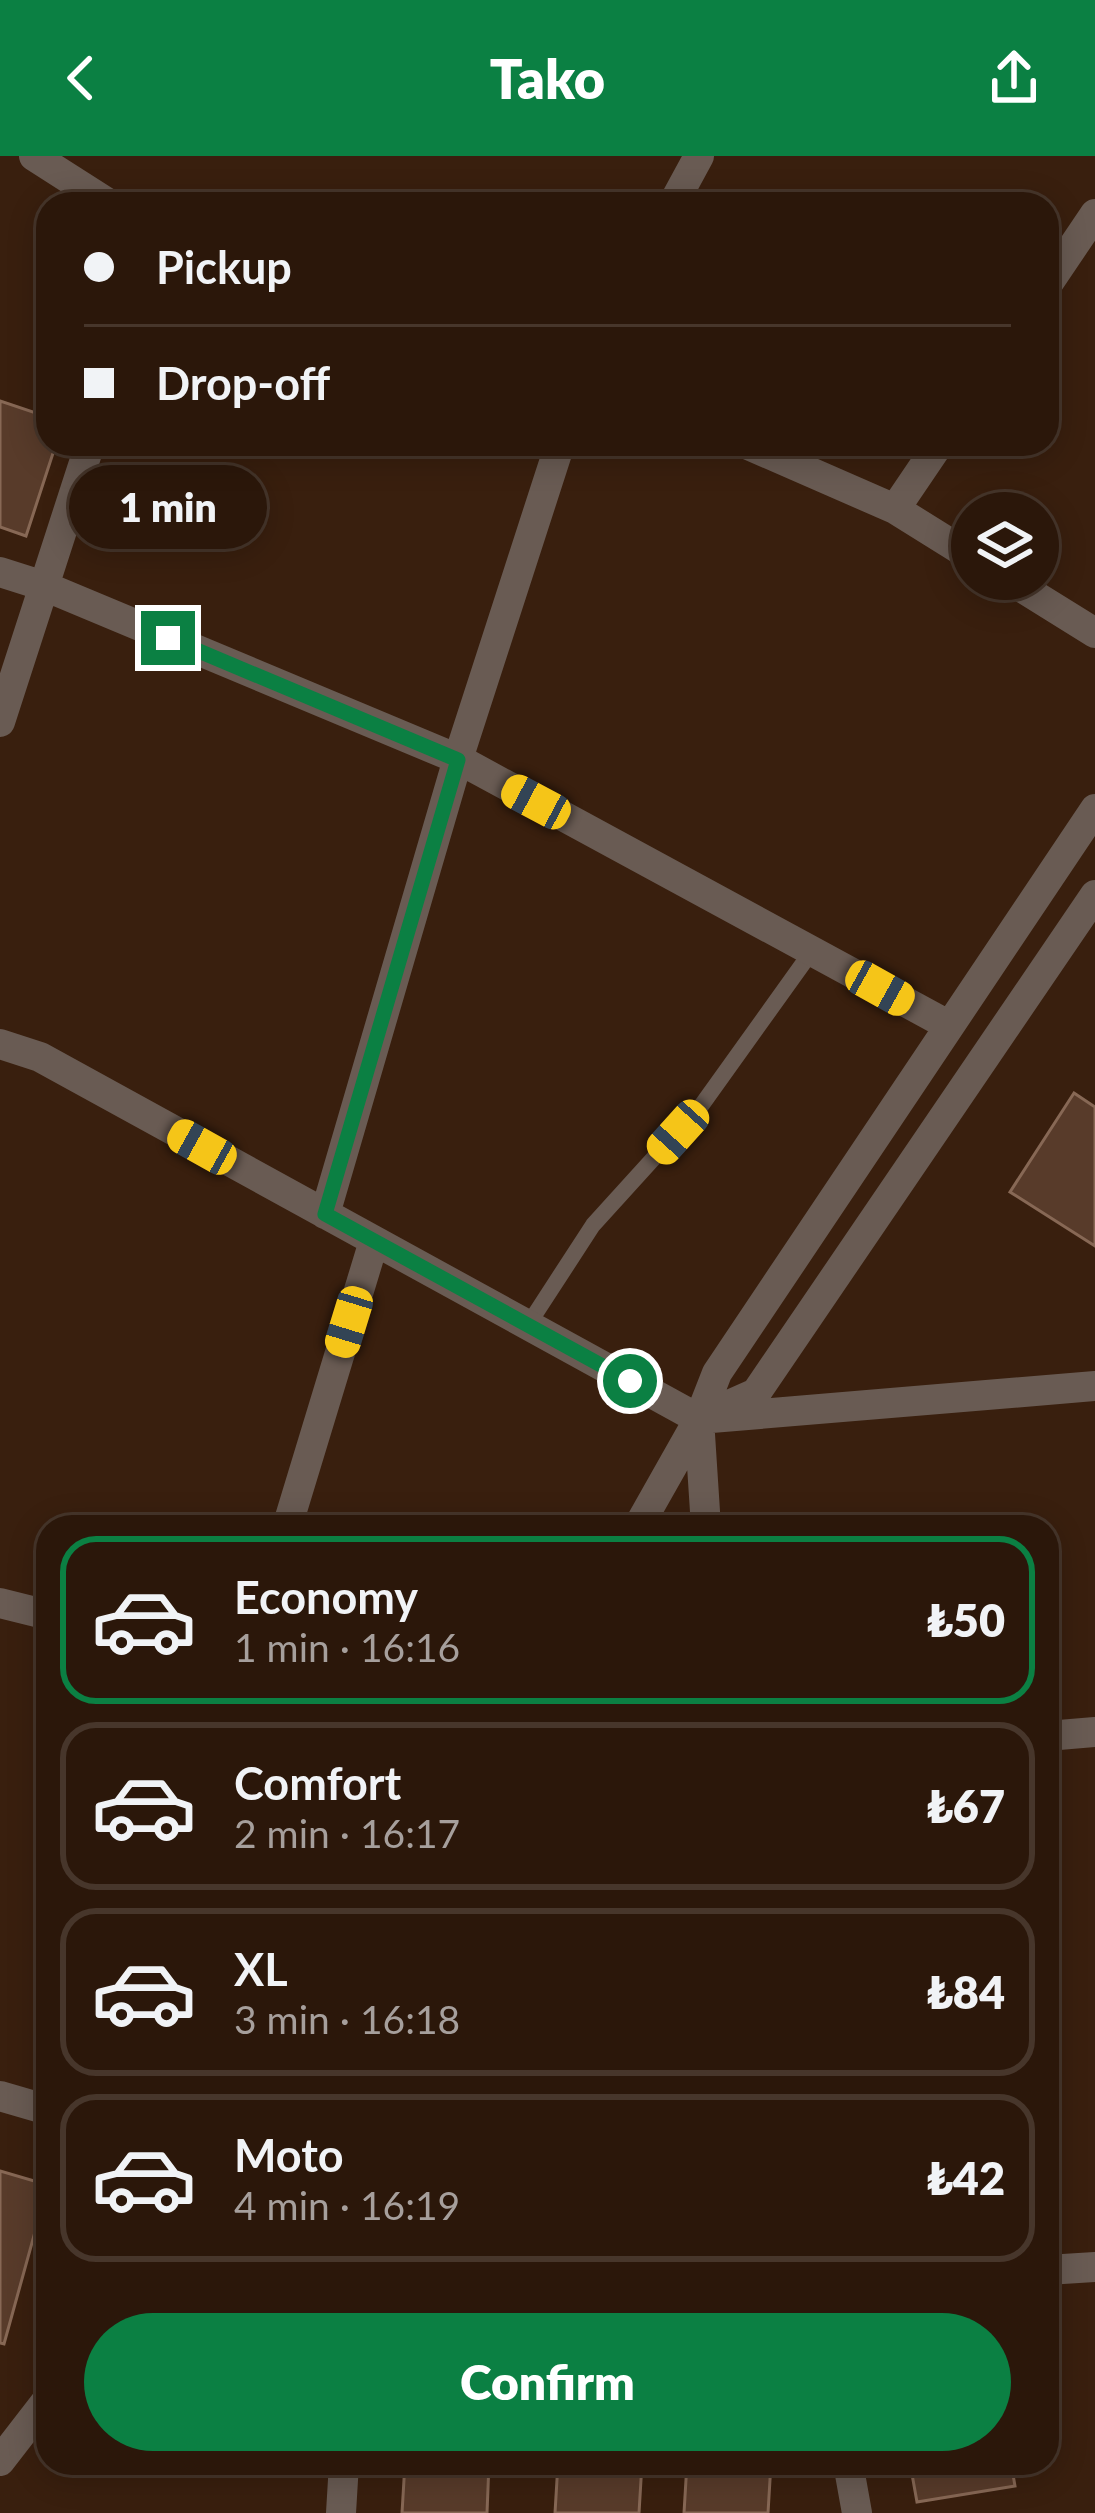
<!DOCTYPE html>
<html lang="en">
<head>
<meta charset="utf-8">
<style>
	:root { --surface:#2b170a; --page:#332013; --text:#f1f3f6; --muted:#a69f9c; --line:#47362b; --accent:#0b8043 }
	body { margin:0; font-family:Lato,sans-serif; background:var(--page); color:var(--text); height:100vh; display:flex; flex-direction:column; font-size:45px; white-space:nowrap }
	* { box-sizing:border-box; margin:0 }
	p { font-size:39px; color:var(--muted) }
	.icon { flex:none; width:66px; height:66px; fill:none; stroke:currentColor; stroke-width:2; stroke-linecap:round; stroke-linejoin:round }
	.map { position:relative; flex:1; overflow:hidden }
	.drawer { position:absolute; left:36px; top:1359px; width:1023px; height:960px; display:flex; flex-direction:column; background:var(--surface); border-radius:36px; box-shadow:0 6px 30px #0003,0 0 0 3px var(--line) }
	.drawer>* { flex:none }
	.guide { position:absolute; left:36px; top:36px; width:1023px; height:264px; border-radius:36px; box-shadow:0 6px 30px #0003,0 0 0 3px var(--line); display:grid; align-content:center; height:264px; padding:0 48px; background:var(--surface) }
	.tools { position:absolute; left:951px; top:336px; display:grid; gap:24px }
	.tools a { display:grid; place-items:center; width:108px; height:108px; border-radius:50%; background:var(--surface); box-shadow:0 6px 30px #0003,0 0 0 3px var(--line); font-size:60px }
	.end { position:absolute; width:54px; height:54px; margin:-27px; border:15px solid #0b8043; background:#fff; box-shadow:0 0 0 6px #fff }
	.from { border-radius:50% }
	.bubble { position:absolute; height:84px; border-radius:42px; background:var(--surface); box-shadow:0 6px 30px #0003,0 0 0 3px var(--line); font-size:39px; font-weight:800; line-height:84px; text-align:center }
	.car { position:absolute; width:36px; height:72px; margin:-36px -18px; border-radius:15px; box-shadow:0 0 9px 3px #0007; background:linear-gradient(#f5c518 24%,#345 0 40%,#f5c518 0 76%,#345 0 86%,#f5c518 0) }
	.guide b { display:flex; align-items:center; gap:42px; height:114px; font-size:45px }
	.guide b+b { border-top:3px solid var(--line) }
	.guide i { width:30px; height:30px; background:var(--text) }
	ul { padding:21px 0 0; list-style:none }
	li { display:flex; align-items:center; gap:36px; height:168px; margin:0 24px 18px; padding:0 24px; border:6px solid var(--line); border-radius:36px }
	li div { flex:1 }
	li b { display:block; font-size:45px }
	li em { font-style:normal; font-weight:800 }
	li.selected { border-color:var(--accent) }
	li>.icon { width:108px; height:108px; stroke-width:1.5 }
	.cta { display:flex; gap:24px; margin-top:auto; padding:24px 48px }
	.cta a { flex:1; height:138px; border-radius:72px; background:var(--accent); color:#fff; font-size:48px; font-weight:800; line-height:138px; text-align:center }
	header { display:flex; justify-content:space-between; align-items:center; height:156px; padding:0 48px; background:var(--accent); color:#fff; font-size:54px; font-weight:800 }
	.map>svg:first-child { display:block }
	.building { fill:#583b2a; stroke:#876855; stroke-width:3 }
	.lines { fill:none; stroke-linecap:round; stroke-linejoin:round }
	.service { stroke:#695b53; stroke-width:16 }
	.minor { stroke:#695b53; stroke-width:30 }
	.route { stroke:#0b8043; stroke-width:15 }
</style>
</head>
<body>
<header><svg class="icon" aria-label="back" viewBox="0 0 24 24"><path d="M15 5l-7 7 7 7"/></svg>Tako<svg class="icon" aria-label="share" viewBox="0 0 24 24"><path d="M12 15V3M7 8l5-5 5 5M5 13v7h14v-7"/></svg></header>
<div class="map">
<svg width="1095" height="2357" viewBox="0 0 1095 2357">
	<rect width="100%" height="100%" fill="#391f0e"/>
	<!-- building -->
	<path class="building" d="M0 245 48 261V288H56L26 380 0 371Z
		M1074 937 1095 951V1090L1010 1036Z
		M0 2015 48 2029 4 2188 0 2187Z
		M405 2307H489L487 2357H402Z
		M558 2307H642L639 2357H555Z
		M687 2307H771L768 2357H684Z
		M910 2307H1011L1015 2330 917 2346Z"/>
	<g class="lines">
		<!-- service -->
		<path class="service" d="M528 1169 593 1069 701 950 812 795"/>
		<!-- minor -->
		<path class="minor" d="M34 0 109 48
			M673 48 699 0
			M1047 129 1095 58
			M746 288 895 353 972 401
			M895 353 939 288
			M0 416 44 430 458 603 948 869
			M1008 423 1095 477
			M0 566 90 288
			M0 888 40 901 699 1263 1095 1230
			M325 1058 458 603 560 288
			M720 1253 756 1237 1095 739
			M699 1263 706 1371
			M287 1371 374 1085
			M638 1371 699 1263 717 1217 1095 653
			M0 1447 48 1459
			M1047 1580 1095 1576
			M0 1940 48 1954
			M1047 2114 1095 2111
			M0 2305 48 2243
			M848 2307 857 2357
			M341 2357 344 2307"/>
	</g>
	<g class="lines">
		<!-- route -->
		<path class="route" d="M168 482 458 604 325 1058 630 1225"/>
	</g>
</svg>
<div class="tools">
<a><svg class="icon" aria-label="layers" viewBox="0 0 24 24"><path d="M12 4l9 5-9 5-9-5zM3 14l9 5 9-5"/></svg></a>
</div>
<i class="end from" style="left:630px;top:1225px"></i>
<i class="end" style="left:168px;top:482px"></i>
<div class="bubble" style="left:69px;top:309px;width:198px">1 min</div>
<i class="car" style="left:536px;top:646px;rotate:298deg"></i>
<i class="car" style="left:880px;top:832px;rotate:119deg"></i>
<i class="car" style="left:678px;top:976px;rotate:222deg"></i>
<i class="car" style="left:202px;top:991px;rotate:299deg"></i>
<i class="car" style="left:349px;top:1166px;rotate:197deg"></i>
<div class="guide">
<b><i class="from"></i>Pickup</b>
<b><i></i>Drop-off</b>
</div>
<section class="drawer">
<ul>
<li class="selected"><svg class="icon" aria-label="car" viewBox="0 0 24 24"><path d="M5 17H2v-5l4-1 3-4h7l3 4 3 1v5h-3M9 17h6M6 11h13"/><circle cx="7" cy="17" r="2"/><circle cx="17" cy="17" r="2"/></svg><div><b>Economy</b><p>1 min · 16:16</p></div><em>₺50</em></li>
<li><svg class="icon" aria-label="car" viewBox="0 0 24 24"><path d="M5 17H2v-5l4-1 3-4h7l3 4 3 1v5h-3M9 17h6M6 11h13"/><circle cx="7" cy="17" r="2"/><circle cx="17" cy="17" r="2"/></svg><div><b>Comfort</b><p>2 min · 16:17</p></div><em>₺67</em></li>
<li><svg class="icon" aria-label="car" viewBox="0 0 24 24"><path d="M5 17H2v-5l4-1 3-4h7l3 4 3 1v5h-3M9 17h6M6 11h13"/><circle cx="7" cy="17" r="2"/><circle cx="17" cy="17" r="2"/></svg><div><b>XL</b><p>3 min · 16:18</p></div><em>₺84</em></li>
<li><svg class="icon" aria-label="car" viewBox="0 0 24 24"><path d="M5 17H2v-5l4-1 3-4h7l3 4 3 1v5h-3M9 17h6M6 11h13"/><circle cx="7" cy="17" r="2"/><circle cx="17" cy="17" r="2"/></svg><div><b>Moto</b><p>4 min · 16:19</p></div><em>₺42</em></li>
</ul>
<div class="cta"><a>Confirm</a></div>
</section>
</div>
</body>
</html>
